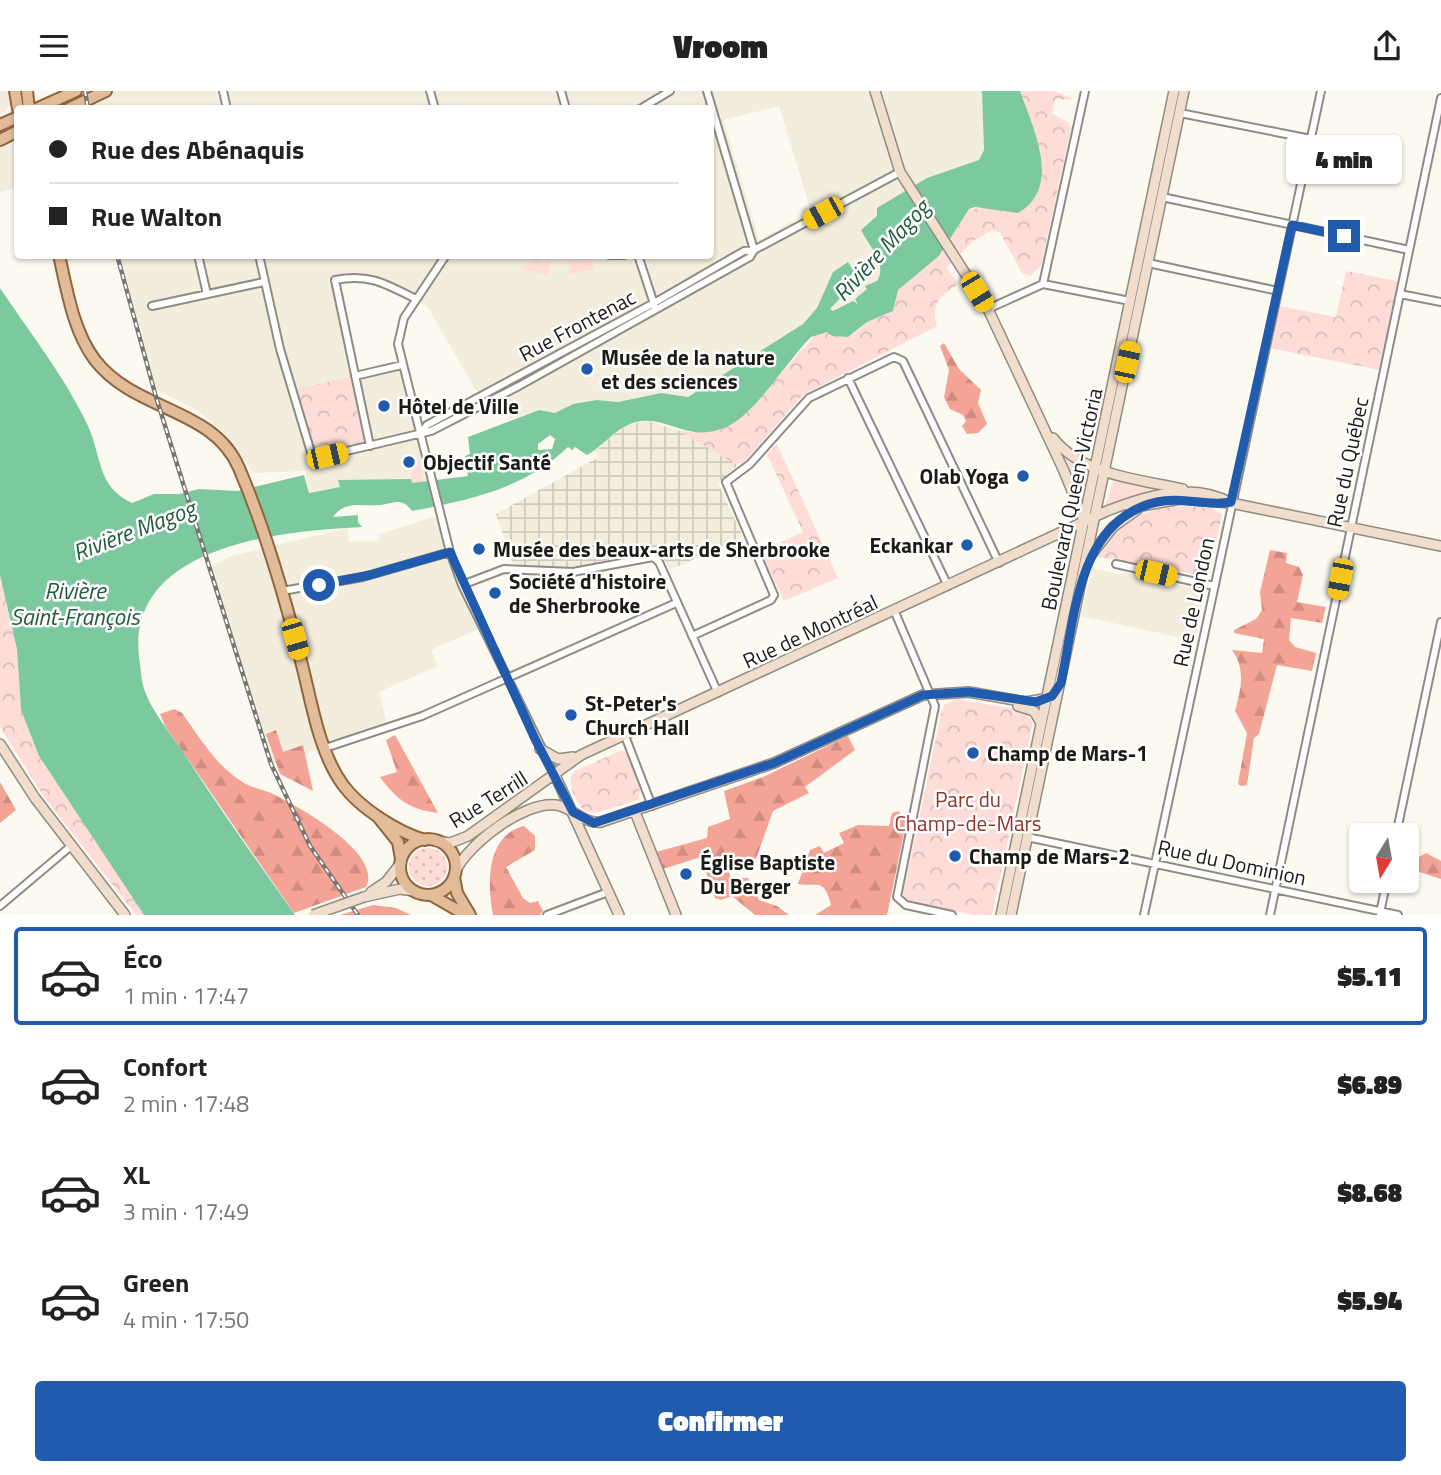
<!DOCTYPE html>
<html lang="fr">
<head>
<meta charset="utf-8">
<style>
	:root { --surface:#fff; --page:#f2f2f2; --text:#222; --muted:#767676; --line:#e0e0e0; --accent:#205bad }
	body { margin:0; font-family:"Titillium Web",sans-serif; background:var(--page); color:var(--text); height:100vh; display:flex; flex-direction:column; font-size:26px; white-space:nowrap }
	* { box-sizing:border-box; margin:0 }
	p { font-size:23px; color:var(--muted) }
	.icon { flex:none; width:38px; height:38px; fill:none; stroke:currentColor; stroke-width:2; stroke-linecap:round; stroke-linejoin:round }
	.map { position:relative; height:824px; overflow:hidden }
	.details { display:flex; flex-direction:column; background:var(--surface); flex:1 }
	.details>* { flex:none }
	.guide { position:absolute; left:14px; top:14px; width:700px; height:154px; border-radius:7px; box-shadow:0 2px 5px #0004; display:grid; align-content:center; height:154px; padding:0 35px; background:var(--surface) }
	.needle { width:46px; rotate:191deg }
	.controls { position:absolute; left:1349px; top:732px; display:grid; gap:14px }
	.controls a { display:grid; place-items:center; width:70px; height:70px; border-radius:7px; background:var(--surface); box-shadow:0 2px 5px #0004; font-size:35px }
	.end { position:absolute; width:32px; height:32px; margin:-16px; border:9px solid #205bad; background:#fff; box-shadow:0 0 0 4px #fff }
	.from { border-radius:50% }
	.bubble { position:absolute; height:49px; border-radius:7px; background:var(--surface); box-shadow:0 2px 5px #0004; font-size:23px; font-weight:800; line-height:49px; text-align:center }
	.car { position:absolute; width:21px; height:42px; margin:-21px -10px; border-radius:9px; box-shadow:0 0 5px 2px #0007; background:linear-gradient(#f5c518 24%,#345 0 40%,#f5c518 0 76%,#345 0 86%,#f5c518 0) }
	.guide b { display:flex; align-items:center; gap:24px; height:66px; font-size:26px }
	.guide b+b { border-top:2px solid var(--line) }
	.guide i { width:18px; height:18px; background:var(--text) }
	ul { padding:12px 0 0; list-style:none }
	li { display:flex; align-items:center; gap:21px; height:98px; margin:0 14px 10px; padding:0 21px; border:4px solid transparent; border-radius:7px }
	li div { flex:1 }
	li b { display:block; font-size:26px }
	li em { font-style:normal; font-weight:800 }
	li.selected { border-color:var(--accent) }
	li>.icon { width:63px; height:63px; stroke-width:1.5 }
	.action { display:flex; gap:14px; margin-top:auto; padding:14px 35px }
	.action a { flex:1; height:80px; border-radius:7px; background:var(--accent); color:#fff; font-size:28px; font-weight:800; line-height:80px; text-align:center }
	header { display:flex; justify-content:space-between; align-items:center; height:91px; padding:0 35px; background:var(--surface); font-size:32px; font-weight:800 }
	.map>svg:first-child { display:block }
	.built { fill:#f2eddc; fill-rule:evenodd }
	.industrial { fill:url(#industrial-grid) }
	.grass { fill:#feddd8 }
	.forest { fill:url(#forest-firs) }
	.park { fill:url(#park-crowns) }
	.garden { fill:url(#garden-dots) }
	.water { fill:#7cc99f; fill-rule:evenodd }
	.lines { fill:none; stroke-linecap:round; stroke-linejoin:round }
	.street-casing { stroke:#8f8c83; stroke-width:10 }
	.secondary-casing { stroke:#8f8c83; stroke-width:12 }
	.primary-casing { stroke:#8f653f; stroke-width:14 }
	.street { stroke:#fff; stroke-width:6 }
	.secondary { stroke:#f0ddcc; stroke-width:9 }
	.primary { stroke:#e2bb99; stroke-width:10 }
	.rail-casing { stroke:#777670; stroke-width:4.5 }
	.rail { stroke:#fff; stroke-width:2; stroke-dasharray:5; stroke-linecap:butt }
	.secondary-bridge-casing { stroke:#8f8c83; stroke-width:12; stroke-linecap:butt }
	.secondary-bridge { stroke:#f0ddcc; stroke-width:9 }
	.route { stroke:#205bad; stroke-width:9 }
	.poi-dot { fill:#205bad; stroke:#fff; stroke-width:2.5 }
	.labels { text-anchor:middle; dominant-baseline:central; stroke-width:5; stroke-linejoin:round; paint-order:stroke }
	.street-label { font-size:21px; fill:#1b1a16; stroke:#fff }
	.poi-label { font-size:21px; font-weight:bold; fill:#1b1a16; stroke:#fff; text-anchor:start }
	.park-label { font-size:21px; fill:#91332a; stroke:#fff }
	.water-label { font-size:23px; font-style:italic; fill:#1f593e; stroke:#fff }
</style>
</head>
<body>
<header><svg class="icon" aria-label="menu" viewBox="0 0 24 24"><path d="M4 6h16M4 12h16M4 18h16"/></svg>Vroom<svg class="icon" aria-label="share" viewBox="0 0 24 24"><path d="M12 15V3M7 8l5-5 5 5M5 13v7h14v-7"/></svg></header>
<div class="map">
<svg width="1441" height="824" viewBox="0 0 1441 824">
	<defs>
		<pattern id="industrial-grid" width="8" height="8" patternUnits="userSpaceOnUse" patternTransform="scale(1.75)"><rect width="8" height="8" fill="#f2eddc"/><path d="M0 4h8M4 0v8" fill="none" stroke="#cfcbbc"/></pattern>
		<pattern id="forest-firs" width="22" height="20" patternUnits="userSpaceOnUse" patternTransform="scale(1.75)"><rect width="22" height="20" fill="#f4a397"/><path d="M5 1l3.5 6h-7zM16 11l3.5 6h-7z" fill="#d18c81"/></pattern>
		<pattern id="park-crowns" width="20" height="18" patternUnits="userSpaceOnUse" patternTransform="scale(1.75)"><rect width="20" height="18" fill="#feddd8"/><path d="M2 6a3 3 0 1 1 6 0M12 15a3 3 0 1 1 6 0" fill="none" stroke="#d9bdb9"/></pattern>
		<pattern id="garden-dots" width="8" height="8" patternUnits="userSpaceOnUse" patternTransform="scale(1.75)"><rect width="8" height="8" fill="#feddd8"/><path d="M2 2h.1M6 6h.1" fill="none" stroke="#d9bdb9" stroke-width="1.8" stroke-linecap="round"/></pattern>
	</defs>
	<rect width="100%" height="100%" fill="#fcfaf0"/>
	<!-- built -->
	<path class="built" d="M0 0H8L10 12 6 21 0 23Z
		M84 0H982L984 59 979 69 877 125 861 139 881 171 882 179 877 190 866 195 867 198 855 208 860 212 858 214 853 210 833 220 830 218 848 199 845 193 854 182 848 171 833 181 817 217 803 233 688 306 661 302 618 311 597 309 573 313 555 322 539 319 510 328 494 295 478 303 427 215 370 187 336 189 356 285 402 274 431 392 339 389V396L309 401 305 380 254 382 225 343 197 319 157 299 120 165 710 164V18H81L85 15ZM779 15 811 120 759 149 724 29Z
		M17 46V97L0 101V54Z
		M440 424 450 461 483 536 431 559 438 575 379 601 388 637 271 673 208 477 231 465 348 437 349 451 379 450V443Z
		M1092 477 1120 483 1124 481 1204 500 1196 550 1081 525Z"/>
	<!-- industrial -->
	<path class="industrial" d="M649 330 680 340 738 374 718 392 743 446 670 479 660 461 650 459 586 474 552 479 513 473 496 423 599 366 595 360 617 341 629 333Z"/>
	<!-- grass -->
	<path class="grass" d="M566 165H590L594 177 571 184Z
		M539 167 542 173 551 168 547 184 521 177Z
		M1062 364 1088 380 1085 397 1073 385Z
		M1114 387 1157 396 1158 399 1105 416Z"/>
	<!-- forest -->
	<path class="forest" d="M944 252 959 278 981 299 978 312 987 333 978 342 967 343 962 335 966 330 963 324 950 318 944 306 949 279 940 255Z
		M1270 459 1287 462 1286 472 1299 476 1303 484 1297 511 1326 516 1322 532 1291 527 1289 549 1295 556 1316 562 1312 580 1277 574 1259 643 1254 647 1247 694 1241 695 1238 693 1247 642 1235 620C1241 599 1246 578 1232 559L1262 562 1264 548 1234 542V539L1256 528 1262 519 1260 501Z
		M174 618 182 622C200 647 215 673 241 690 249 696 261 698 271 702 296 714 384 762 366 796L294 822 165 635 160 623Z
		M276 639 283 661 303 654 313 700 280 683 266 643Z
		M395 644 438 722C409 718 397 709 380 686L397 681 386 649Z
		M848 645 855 659 805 696 809 702 773 720 756 768 728 778 731 787H748L759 809 777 815 789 824H755L732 805 721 809 715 807 701 766 663 778 656 761 707 747 708 736 730 728 724 700 763 686Z
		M0 691 16 719 0 732Z
		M898 720 907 728 887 824H815L831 814C824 787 819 796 798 793L810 759 820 755 824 762 844 752 839 742 858 734 889 735 892 722Z
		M524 735 535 745V759L506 776 523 807 530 812 538 810 543 820 540 824H493C487 794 486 744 524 735Z
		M1426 762 1441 770V788L1407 777V766L1417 767Z
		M373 814 396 817 411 824H340Z"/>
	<!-- park -->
	<path class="park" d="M1020 0H1054L1072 7 1070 9 1055 8 1052 23 1068 31 1071 37 1041 175 1030 185 1022 182 1000 142 992 139 973 150 947 177 958 193C939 206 931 212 937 235L803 304 744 371 735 373 680 340 692 341 749 319 816 243 827 241 840 246 853 243 867 231 888 222 894 215 898 199 939 165 969 118 983 117 1041 62Z
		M1346 180 1402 191 1384 280 1265 256 1274 214 1336 226Z
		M355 285 370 355 352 359 308 351 291 299Z
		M777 353 838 487 784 510 761 461 803 441 767 363Z
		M419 367 423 392H412L410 368Z
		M1183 415 1211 417 1222 423 1209 486 1098 466 1112 447 1110 445C1130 423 1155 417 1183 415Z
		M0 484 17 558 21 619 39 665 144 824H136L44 706 0 636Z
		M955 608 1022 619 1033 631 992 824H975L911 811 903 804 941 623 944 614Z
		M622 659 628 663 640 700 638 709 595 722 584 720C576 709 564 692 575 680Z"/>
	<!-- garden -->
	<path class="garden" d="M409 776a19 19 0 1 1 38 0a19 19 0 1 1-38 0Z"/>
	<!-- water -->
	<path class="water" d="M982 0H1020C1033 37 1063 96 1018 122L975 116 969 118 939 165 898 199 893 220 867 231 848 246 832 245 827 241 811 246C788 269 760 315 735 331 692 358 669 323 636 331 616 336 604 355 587 364L575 356 572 359 568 356C524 398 469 409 412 420 402 406 395 412 381 414 363 416 346 408 333 426L358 424V431L362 436C281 440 127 454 139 566 141 578 141 592 146 603 154 623 171 643 183 661 219 717 257 770 295 824H144L39 665 21 619 17 558 0 484V197C30 242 65 286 88 335 102 366 97 396 132 412L154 403H179L199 398 238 400 304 384 309 402 340 396 338 389 411 388 412 392 468 385 465 365 470 363 468 346 539 319 555 322 573 313 597 309 618 311 661 302 688 306 803 233 817 217 833 181 848 171 855 182 849 185 851 190 845 193 848 199 830 218 833 220 853 210 858 213 855 208 867 198 865 195 877 190C888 174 869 155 861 139L877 125V117L927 87 979 69 984 59ZM550 344 555 348 552 358 538 359V353Z"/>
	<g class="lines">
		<defs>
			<path id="street" d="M223 0 227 18
				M430 0 435 18
				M561 0 566 18
				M707 0 754 159
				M640 18 670 0
				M1180 22 1311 48
				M1162 106 1409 159
				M198 164 207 203
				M259 164 280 258 313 368 431 340 519 295 750 166 754 159 900 81
				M446 164 404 227 398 253 450 461 462 494 555 684
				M609 164H625
				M638 164 655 216
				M1148 172 1278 200
				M1043 193 1085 0
				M1400 203 1441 211
				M152 215 264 191
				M988 218 1043 193 1130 210
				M355 285 402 274
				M848 287 948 495
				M421 342 427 334 654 212 744 160 754 159
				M370 355 335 189C369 182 386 193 416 208
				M1116 473 1214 495
				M462 494 504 478 573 481 653 466 659 471 718 602
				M282 500 363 486 450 461
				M894 519 935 615 897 806 906 814 952 824
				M692 545 771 509 774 504 726 391 750 373 809 307 894 266 903 270 999 472
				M625 645 652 715
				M325 657 422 625 676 512
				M1396 744 1441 531
				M1027 746 1398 824
				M0 815 71 755
				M1380 822 1387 789
				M547 824 608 801
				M1144 824 1321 0
				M1270 824 1441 7"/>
			<path id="secondary" d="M875 0 900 81 988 218 1064 380 1083 427
				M1053 347C1083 385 1139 388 1183 398
				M1130 417 1181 408 1231 412
				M1091 464 1113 436 1138 418
				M1018 615 1034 620 1041 632
				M0 653 35 707 125 824
				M540 658 558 668 573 666
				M555 684 619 824
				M635 721 676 824
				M436 750 450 752 468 745 581 664 1107 420C1145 405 1193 390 1231 412L1441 455
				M455 781C468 753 524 710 556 714 573 716 582 733 601 731L774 672 923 604 969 601 1026 611 1049 607
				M371 801 386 791 401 772
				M364 806 400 798 414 800
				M1001 824 1174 0
				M1011 824 1184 0"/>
			<path id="primary" d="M15 0 18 18
				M27 0 29 18
				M36 18 76 0
				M68 18 106 0
				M0 34 18 26
				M0 49 18 40
				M59 164C67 199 73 240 95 269 135 321 213 316 239 377 265 438 286 510 302 574 312 613 319 661 343 694 360 717 397 741 425 749
				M378 726 398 751 401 768
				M400 776a28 28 0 1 1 56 0a28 28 0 1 1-56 0Z
				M454 786 457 802 470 824
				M431 804 466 824"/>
		</defs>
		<!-- street casing -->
		<use href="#street" class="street-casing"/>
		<!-- secondary casing -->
		<use href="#secondary" class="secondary-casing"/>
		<!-- primary casing -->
		<use href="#primary" class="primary-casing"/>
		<!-- street -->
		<use href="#street" class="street"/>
		<!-- secondary -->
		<use href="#secondary" class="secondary"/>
		<!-- primary -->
		<use href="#primary" class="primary"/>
		<defs>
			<path id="rail" d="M85 0 88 18
				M117 164 156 306 271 673 310 755 358 824"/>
		</defs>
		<!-- rail casing -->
		<use href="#rail" class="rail-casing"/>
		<!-- rail -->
		<use href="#rail" class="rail"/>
		<defs>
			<path id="secondary-bridge" d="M313 824 364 806"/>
		</defs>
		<!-- secondary-bridge casing -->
		<use href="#secondary-bridge" class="secondary-bridge-casing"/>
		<!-- secondary-bridge -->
		<use href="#secondary-bridge" class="secondary-bridge"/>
	</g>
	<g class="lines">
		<!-- route -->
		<path class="route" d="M319 494 370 484 450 461 535 648 573 721 594 732 774 672 923 604 969 601 1036 611 1052 605 1061 592C1075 527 1077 429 1157 411 1183 405 1207 416 1231 411L1292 134 1344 145"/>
	</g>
	<!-- markers -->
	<g class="poi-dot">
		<circle cx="587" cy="278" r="7"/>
		<circle cx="384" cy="315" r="7"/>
		<circle cx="409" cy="371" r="7"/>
		<circle cx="1023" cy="385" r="7"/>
		<circle cx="967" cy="454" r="7"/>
		<circle cx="479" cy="458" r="7"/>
		<circle cx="495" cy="502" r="7"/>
		<circle cx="571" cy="624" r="7"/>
		<circle cx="973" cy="662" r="7"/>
		<circle cx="955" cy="765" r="7"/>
		<circle cx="686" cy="783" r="7"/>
	</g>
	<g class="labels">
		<!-- street labels -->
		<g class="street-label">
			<text transform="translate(577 234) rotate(-28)">Rue Frontenac</text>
			<text transform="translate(1347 371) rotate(-78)">Rue du Québec</text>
			<text transform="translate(1071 408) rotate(-78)">Boulevard Queen-Victoria</text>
			<text transform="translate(1193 511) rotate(-78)">Rue de London</text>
			<text transform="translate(810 540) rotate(-25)">Rue de Montréal</text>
			<text transform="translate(488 708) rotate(-32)">Rue Terrill</text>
			<text transform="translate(1232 771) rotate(12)">Rue du Dominion</text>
		</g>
		<!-- poi labels -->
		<g class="poi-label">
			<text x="601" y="266">Musée de la nature<tspan x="601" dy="24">et des sciences</tspan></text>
			<text x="398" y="315">Hôtel de Ville</text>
			<text x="423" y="371">Objectif Santé</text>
			<text x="1009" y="385" text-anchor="end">Olab Yoga</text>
			<text x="953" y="454" text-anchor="end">Eckankar</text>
			<text x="493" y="458">Musée des beaux-arts de Sherbrooke</text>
			<text x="509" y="490">Société d'histoire<tspan x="509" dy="24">de Sherbrooke</tspan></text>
			<text x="585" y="612">St-Peter's<tspan x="585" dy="24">Church Hall</tspan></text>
			<text x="987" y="662">Champ de Mars-1</text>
			<text x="969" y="765">Champ de Mars-2</text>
			<text x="700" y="771">Église Baptiste<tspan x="700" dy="24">Du Berger</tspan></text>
		</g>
		<!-- park labels -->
		<g class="park-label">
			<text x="968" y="708">Parc du<tspan x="968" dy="24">Champ-de-Mars</tspan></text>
		</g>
		<!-- water labels -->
		<g class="water-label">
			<text transform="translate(881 159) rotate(-47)">Rivière Magog</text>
			<text transform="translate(134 439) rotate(-21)">Rivière Magog</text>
			<text x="75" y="499">Rivière<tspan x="75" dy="26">Saint-François</tspan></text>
		</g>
	</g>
</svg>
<div class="controls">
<a><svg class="needle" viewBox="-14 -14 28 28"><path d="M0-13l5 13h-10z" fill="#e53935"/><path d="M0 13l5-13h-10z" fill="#767676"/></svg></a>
</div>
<i class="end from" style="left:319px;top:494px"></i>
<i class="end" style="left:1344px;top:145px"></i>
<div class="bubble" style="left:1286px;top:44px;width:116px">4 min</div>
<i class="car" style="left:823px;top:122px;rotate:241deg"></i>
<i class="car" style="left:977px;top:201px;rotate:149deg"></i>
<i class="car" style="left:1127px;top:271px;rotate:12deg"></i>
<i class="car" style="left:327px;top:365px;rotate:77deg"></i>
<i class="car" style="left:1156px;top:482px;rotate:103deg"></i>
<i class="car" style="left:1340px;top:488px;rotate:191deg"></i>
<i class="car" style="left:295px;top:548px;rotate:164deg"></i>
<div class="guide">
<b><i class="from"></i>Rue des Abénaquis</b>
<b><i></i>Rue Walton</b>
</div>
</div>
<section class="details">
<ul>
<li class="selected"><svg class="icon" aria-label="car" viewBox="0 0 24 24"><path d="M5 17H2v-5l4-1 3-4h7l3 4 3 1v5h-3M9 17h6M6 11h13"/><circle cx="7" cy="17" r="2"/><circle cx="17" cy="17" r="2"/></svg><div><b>Éco</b><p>1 min · 17:47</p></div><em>$5.11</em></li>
<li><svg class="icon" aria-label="car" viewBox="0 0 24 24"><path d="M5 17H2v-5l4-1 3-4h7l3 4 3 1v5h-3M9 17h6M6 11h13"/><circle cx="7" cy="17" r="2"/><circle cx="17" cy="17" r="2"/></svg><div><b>Confort</b><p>2 min · 17:48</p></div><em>$6.89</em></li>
<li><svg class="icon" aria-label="car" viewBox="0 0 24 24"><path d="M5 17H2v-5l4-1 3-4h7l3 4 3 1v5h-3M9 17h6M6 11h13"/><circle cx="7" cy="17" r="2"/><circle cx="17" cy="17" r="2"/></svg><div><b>XL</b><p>3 min · 17:49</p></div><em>$8.68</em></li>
<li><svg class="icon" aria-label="car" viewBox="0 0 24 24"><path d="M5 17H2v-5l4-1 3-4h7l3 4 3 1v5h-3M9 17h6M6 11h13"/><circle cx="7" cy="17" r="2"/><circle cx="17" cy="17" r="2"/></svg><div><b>Green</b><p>4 min · 17:50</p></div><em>$5.94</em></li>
</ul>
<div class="action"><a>Confirmer</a></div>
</section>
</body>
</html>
